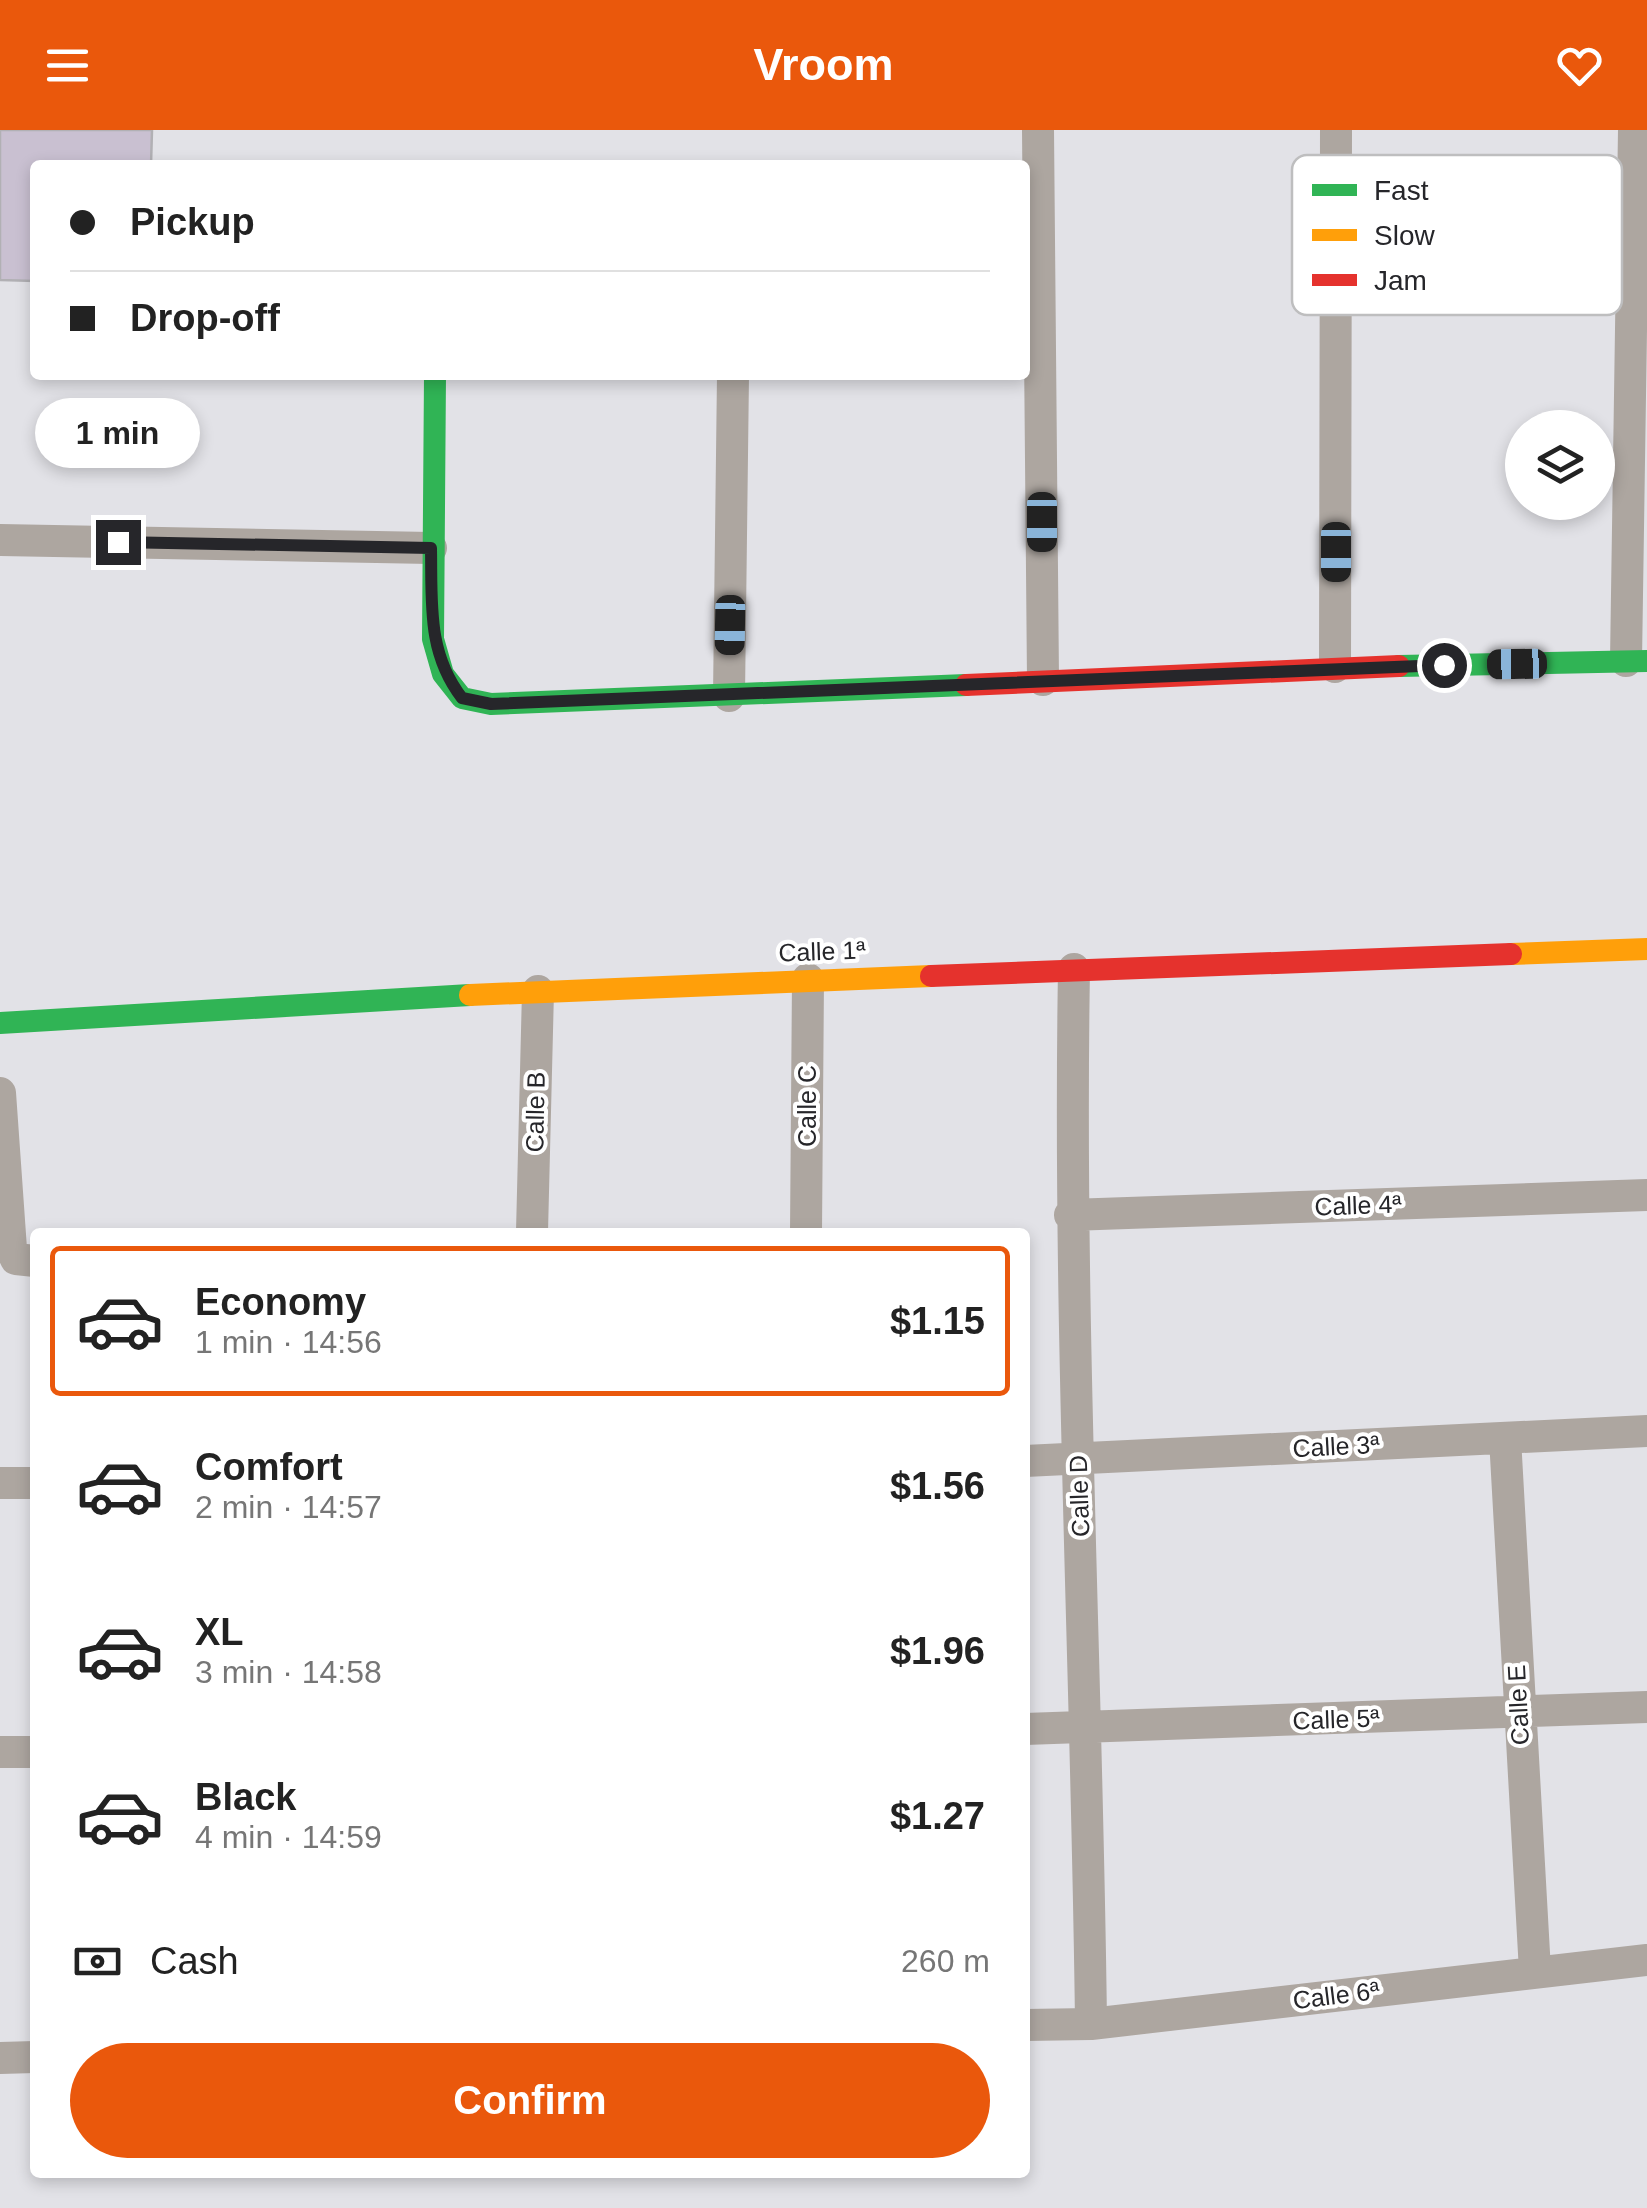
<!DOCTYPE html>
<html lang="en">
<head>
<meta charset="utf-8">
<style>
	:root { --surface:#fff; --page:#f2f2f2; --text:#222; --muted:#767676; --line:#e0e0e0; --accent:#ea580c }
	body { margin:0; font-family:Helvetica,sans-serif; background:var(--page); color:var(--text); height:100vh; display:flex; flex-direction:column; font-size:38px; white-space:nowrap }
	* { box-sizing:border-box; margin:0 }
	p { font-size:32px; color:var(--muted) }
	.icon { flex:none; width:55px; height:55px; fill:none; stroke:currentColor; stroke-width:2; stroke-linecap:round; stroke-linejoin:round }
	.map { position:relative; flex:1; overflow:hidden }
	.drawer { position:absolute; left:30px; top:1098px; width:1000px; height:950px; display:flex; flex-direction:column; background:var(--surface); border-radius:10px; box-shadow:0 5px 15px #0003 }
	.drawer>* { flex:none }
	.top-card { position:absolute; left:30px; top:30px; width:1000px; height:220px; border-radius:10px; box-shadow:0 5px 15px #0003; display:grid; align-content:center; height:220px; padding:0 40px; background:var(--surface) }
	.buttons { position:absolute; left:1505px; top:280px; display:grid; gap:20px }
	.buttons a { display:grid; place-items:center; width:110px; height:110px; border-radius:50%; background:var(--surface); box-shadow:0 5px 15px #0003; font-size:50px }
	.end { position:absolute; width:45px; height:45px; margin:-22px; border:12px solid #26262a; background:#fff; box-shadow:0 0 0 5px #fff }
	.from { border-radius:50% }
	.bubble { position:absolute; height:70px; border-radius:35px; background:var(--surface); box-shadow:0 5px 15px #0003; font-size:32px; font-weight:800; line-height:70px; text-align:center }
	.car { position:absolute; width:30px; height:60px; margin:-30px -15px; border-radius:12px; box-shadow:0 0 8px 2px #0007; background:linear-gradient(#222 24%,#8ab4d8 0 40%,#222 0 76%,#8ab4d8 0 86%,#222 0) }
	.top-card b { display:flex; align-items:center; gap:35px; height:95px; font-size:38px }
	.top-card b+b { border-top:2px solid var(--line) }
	.top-card i { width:25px; height:25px; background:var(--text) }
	ul { padding:18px 0 0; list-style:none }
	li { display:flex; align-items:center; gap:30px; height:150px; margin:0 20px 15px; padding:0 20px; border:5px solid transparent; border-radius:10px }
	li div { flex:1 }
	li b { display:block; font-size:38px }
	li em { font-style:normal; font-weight:800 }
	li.active { border-color:var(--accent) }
	li>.icon { width:90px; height:90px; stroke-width:1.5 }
	.pay { display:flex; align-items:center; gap:25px; height:110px; padding:0 40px; font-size:38px }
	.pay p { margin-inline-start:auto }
	.primary-button { display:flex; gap:20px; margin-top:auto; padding:20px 40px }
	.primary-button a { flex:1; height:115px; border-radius:60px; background:var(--accent); color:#fff; font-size:40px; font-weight:800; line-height:115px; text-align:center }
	header { display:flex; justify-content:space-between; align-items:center; height:130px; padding:0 40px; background:var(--accent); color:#fff; font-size:45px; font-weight:800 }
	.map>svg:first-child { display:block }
	.building { fill:#c9c0d1; stroke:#b1b0b4; stroke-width:2.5 }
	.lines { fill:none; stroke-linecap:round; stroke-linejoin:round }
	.street { stroke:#ada6a0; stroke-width:32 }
	.fast { stroke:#30b455; stroke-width:22 }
	.slow { stroke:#ff9f0a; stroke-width:22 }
	.jam { stroke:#e5322d; stroke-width:22 }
	.route { stroke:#26262a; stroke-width:12 }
	.labels { text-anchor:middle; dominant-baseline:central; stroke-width:8; stroke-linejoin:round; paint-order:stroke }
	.street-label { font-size:25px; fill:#26262a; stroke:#fff }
	.key { fill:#fff; stroke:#bebebf; stroke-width:2.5 }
	.key-label { font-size:28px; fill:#26262a }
</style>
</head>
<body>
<header><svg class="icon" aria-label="menu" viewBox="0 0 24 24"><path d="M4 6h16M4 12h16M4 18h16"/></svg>Vroom<svg class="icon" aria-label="heart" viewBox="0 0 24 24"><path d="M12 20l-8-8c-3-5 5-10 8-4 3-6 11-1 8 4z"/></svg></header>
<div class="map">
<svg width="1647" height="2078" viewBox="0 0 1647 2078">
	<rect width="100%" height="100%" fill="#e2e2e7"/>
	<!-- building -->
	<path class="building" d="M0 0H152L151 35H35V151L0 150Z"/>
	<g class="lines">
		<!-- street -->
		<path class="street" d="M1038 0 1043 550
			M0 410 431 418
			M1626 531 1634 0
			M1335 537 1336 0
			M729 566 733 245
			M1074 839C1068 1191 1087 1542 1091 1894
			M0 963 11 1119 16 1129 35 1131
			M1070 1085 1647 1065
			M532 1102 538 861
			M806 1102 808 849
			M1505 1308 1535 1841
			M1025 1331 1647 1301
			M0 1353H35
			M1025 1599 1647 1577
			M0 1622H35
			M1025 1895 1091 1894 1647 1830
			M0 1928 35 1927"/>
		<!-- fast -->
		<path class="fast" d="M435 245 433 509 443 544 462 568 491 574 966 555
			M1399 536 1647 531
			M0 893 470 865"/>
		<!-- slow -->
		<path class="slow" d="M1511 824 1647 819
			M470 865 931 846"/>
		<!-- jam -->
		<path class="jam" d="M966 555 1399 536
			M931 846 1511 824"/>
	</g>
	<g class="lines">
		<!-- route -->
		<path class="route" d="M118 412 431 418C432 473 427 523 462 568L491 574 1444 535"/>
	</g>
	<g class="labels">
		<!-- street labels -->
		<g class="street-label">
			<text transform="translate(822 821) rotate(-2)">Calle 1ª</text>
			<text transform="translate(807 976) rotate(-90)">Calle C</text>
			<text transform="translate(535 982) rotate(-89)">Calle B</text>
			<text transform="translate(1358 1075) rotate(-2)">Calle 4ª</text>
			<text transform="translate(1336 1316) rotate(-3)">Calle 3ª</text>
			<text transform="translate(1079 1366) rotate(-92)">Calle D</text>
			<text transform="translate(1518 1575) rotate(-93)">Calle E</text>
			<text transform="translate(1336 1589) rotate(-2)">Calle 5ª</text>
			<text transform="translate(1336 1865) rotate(-7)">Calle 6ª</text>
		</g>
	</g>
	<!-- legend -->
	<rect x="1292" y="25" width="330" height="160" rx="15" class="key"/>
	<rect x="1312" y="54" width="45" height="12" fill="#30b455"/>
	<rect x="1312" y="99" width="45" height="12" fill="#ff9f0a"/>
	<rect x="1312" y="144" width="45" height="12" fill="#e5322d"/>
	<g class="key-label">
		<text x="1374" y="70">Fast</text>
		<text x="1374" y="115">Slow</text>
		<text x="1374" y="160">Jam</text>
	</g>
</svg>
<div class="buttons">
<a><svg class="icon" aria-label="layers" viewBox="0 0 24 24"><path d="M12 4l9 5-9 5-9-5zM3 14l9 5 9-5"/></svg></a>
</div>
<i class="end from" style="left:1444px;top:535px"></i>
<i class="end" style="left:118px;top:412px"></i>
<div class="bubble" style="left:35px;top:268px;width:165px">1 min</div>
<i class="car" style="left:1042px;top:392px;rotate:180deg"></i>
<i class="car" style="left:1336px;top:422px;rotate:180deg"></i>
<i class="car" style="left:730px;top:495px;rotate:181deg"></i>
<i class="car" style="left:1517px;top:534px;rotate:269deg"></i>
<div class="top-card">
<b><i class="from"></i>Pickup</b>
<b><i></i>Drop-off</b>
</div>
<section class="drawer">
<ul>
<li class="active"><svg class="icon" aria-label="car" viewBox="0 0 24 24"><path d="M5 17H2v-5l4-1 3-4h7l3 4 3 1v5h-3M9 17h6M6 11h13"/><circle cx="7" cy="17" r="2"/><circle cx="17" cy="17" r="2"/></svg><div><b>Economy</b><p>1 min · 14:56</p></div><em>$1.15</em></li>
<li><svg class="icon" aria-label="car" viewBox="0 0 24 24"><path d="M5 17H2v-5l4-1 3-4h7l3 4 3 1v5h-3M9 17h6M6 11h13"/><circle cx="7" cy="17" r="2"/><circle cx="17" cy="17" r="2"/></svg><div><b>Comfort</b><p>2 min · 14:57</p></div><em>$1.56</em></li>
<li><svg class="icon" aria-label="car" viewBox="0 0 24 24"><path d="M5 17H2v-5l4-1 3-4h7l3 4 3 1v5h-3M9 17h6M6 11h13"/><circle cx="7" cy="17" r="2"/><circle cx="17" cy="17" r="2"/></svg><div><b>XL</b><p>3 min · 14:58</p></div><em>$1.96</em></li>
<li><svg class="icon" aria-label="car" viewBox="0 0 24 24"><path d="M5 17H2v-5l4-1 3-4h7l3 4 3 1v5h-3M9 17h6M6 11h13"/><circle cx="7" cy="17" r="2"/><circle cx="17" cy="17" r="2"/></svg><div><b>Black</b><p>4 min · 14:59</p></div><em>$1.27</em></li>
</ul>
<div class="pay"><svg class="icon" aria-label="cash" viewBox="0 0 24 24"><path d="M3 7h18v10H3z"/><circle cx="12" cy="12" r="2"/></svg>Cash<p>260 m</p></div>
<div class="primary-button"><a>Confirm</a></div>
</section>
</div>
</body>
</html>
